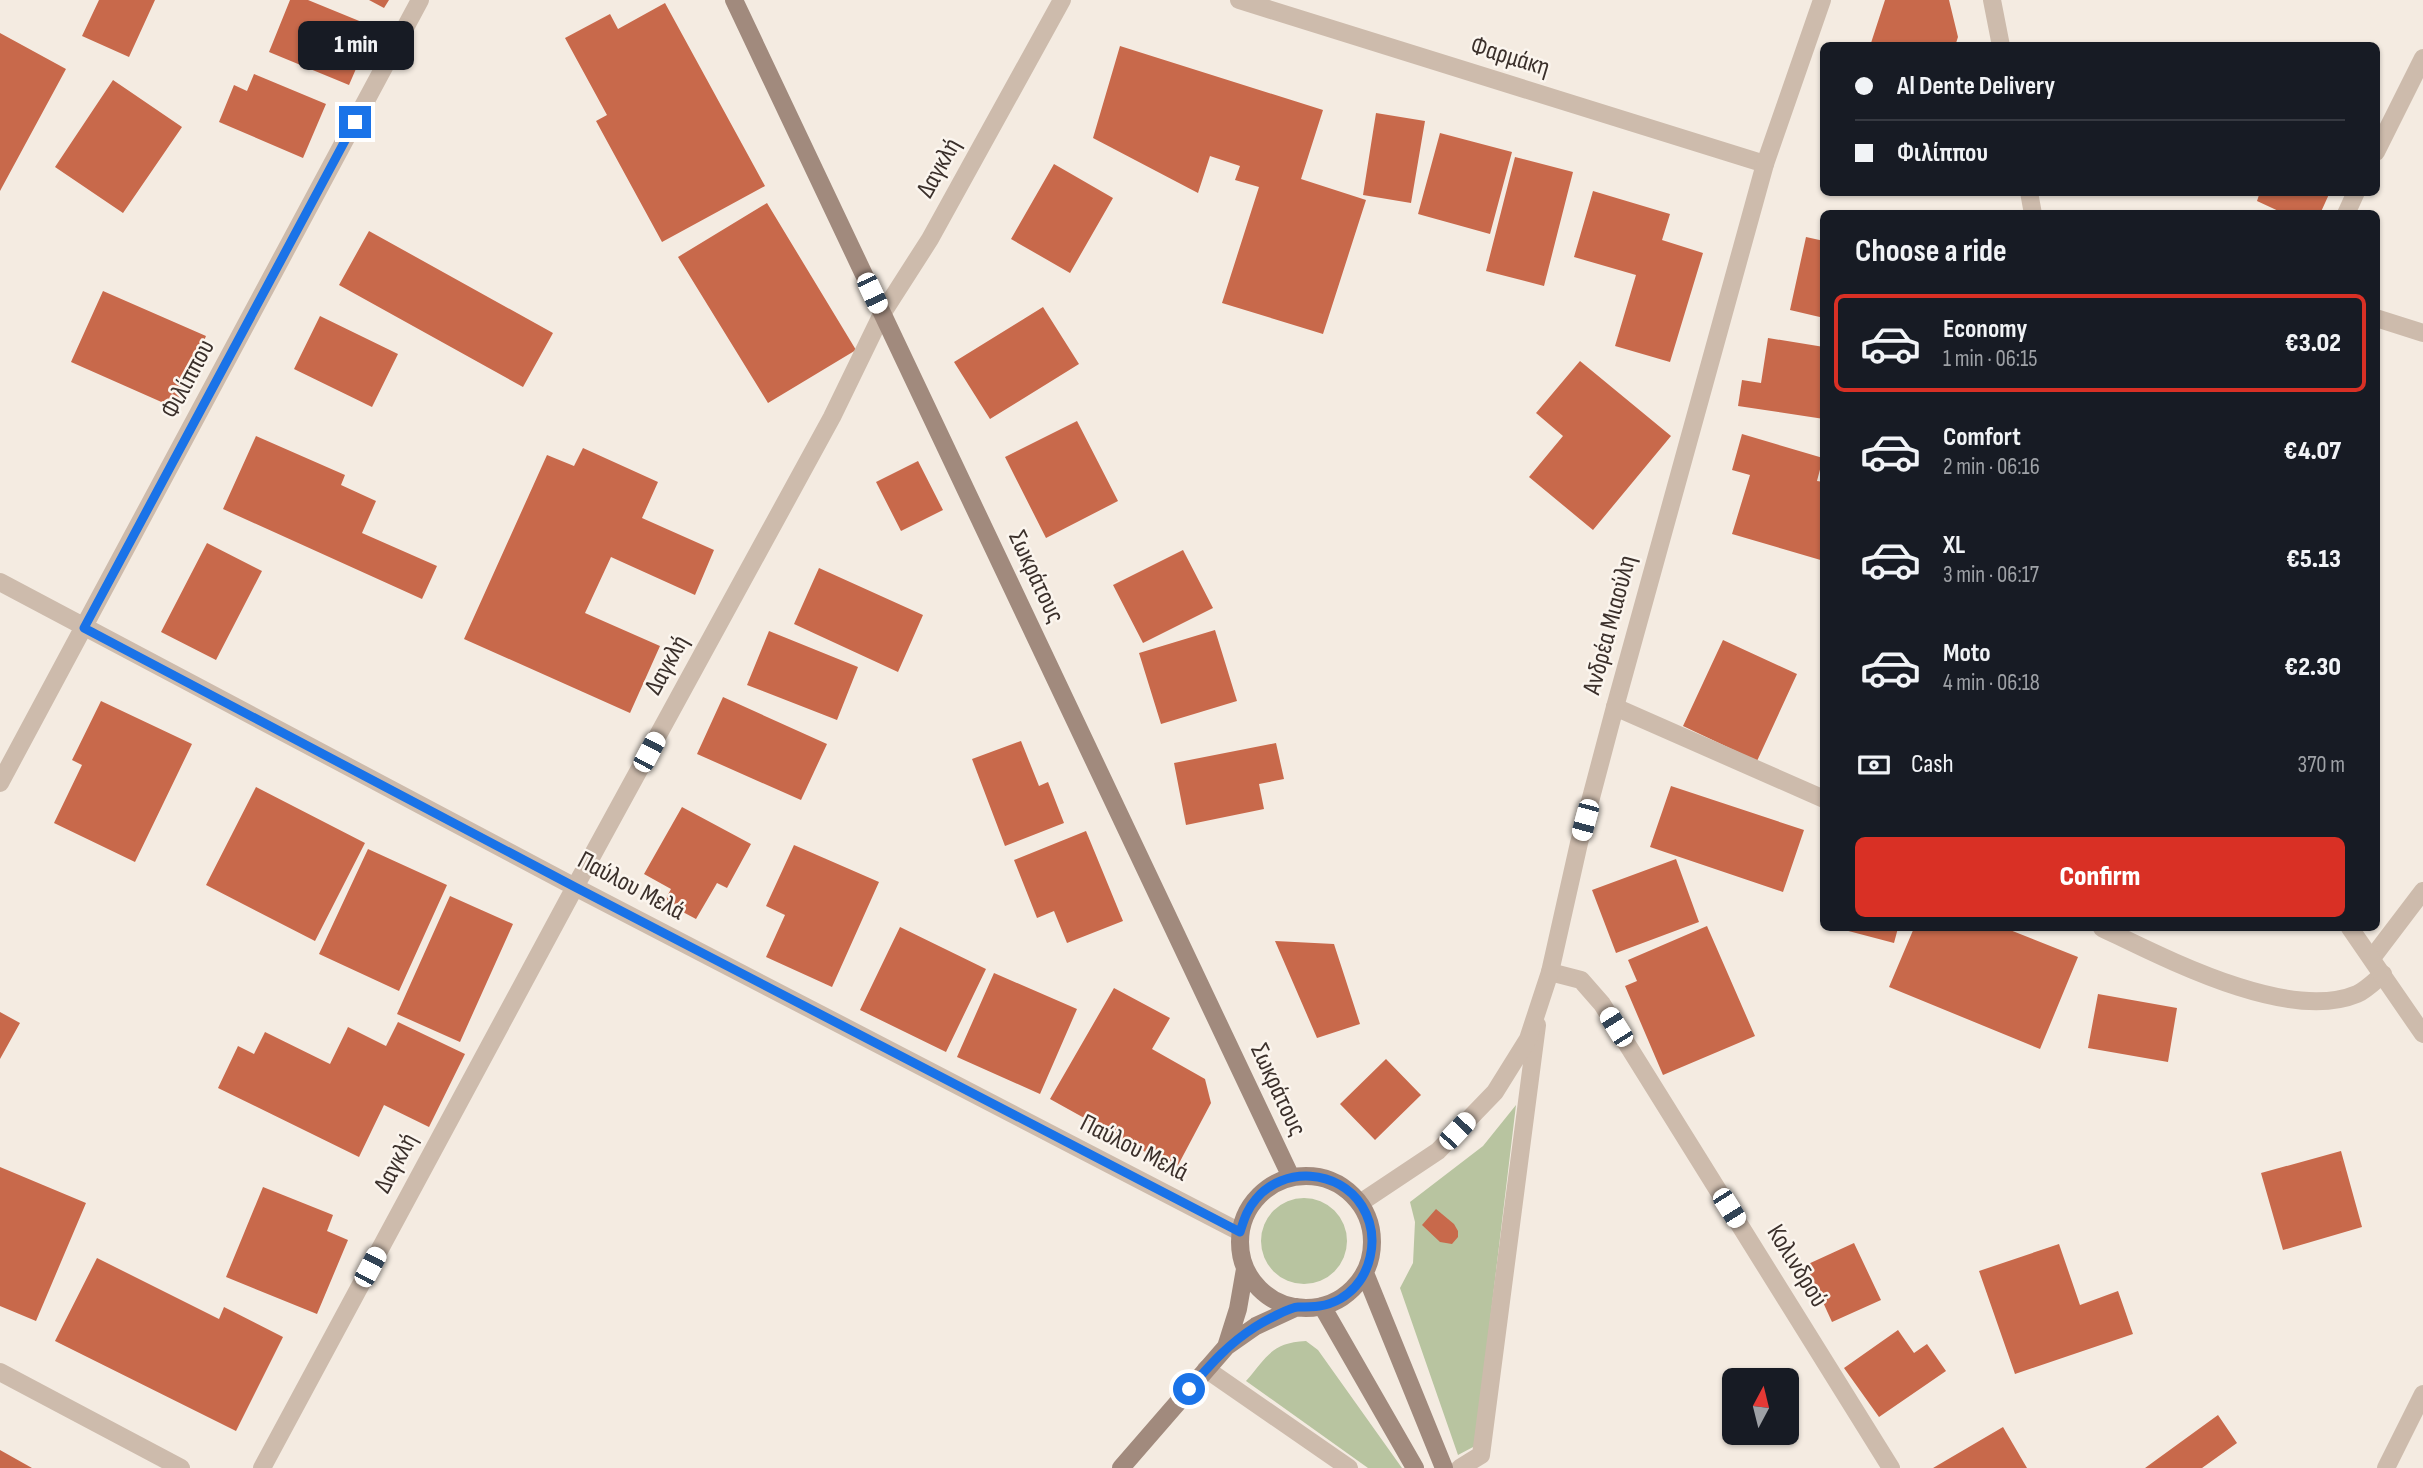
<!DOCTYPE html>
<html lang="en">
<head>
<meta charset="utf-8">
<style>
	:root { --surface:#171b24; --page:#20242c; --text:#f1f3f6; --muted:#9ea1a6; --line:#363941; --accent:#d93025 }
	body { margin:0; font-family:"Sofia Sans Condensed",sans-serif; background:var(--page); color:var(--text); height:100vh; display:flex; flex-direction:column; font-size:26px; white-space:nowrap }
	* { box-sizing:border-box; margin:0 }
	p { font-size:23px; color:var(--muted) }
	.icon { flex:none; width:38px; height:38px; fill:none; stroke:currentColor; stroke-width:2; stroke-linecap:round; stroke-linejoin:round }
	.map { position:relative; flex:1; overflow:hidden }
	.side { position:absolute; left:1820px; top:210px; width:560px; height:721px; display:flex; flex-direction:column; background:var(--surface); border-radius:10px; box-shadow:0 2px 5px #0004 }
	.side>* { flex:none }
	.top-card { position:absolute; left:1820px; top:42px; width:560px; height:154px; border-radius:10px; box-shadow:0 2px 5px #0004; display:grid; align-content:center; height:154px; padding:0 35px; background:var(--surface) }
	.needle { width:46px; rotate:7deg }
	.tools { position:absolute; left:1722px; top:1368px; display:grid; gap:14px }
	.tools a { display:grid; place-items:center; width:77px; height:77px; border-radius:10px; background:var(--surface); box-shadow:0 2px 5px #0004; font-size:35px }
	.end { position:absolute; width:32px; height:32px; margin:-16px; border:9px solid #1a73e8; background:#fff; box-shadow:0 0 0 4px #fff }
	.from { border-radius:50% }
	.bubble { position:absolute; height:49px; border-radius:10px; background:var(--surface); box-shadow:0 2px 5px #0004; font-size:23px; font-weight:800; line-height:49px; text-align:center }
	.car { position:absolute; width:21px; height:42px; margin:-21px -10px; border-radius:9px; box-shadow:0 0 5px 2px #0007; background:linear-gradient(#fff 24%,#345 0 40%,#fff 0 76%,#345 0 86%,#fff 0) }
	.top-card b { display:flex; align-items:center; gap:24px; height:66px; font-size:26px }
	.top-card b+b { border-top:2px solid var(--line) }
	.top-card i { width:18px; height:18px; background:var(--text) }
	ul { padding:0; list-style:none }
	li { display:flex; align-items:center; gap:21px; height:98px; margin:0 14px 10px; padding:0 21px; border:4px solid transparent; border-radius:10px }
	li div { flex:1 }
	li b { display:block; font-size:26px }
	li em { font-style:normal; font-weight:800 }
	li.current { border-color:var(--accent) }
	li>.icon { width:63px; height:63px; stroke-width:1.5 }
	h2 { padding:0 35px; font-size:32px; line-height:84px }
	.pay { display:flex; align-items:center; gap:18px; height:77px; padding:0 35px; font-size:26px }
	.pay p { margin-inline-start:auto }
	.button { display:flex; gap:14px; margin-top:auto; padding:14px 35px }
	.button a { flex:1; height:80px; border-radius:10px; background:var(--accent); color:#fff; font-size:28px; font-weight:800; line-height:80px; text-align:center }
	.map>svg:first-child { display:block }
	.green { fill:#b8c4a0 }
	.building { fill:#c8694b }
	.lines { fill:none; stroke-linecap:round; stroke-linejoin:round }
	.pedestrian { stroke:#cdbbac; stroke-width:18 }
	.minor { stroke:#cdbbac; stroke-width:18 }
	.tertiary { stroke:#cdbbac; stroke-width:18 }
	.secondary { stroke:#a18a7d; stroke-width:18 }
	.route { stroke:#1a73e8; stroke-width:9 }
	.labels { text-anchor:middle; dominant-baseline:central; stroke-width:5; stroke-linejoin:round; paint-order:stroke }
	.street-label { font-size:26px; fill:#3b302b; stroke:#fbf5ee }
</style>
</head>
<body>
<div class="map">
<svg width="2423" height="1468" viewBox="0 0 2423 1468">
	<rect width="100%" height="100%" fill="#f4ebe1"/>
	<!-- green -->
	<path class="green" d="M1516 1105 1475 1446 1458 1455 1400 1288 1413 1263 1415 1222 1410 1202 1483 1146Z
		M1261 1241a43 43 0 1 1 86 0a43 43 0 1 1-86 0Z
		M1306 1341 1318 1350 1402 1468H1368L1246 1381C1268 1356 1271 1343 1306 1341Z"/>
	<!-- building -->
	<path class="building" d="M99 0H155L129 57 82 36Z
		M290 0H308L374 27 349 85 269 52Z
		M369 0H389L384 8Z
		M1885 0H1949L1958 37 1955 46H1870Z
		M665 3 765 186 662 242 596 121 607 115 565 38 610 14 618 29Z
		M0 33 66 69 0 191Z
		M1120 46 1323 110 1301 179 1366 200 1323 334 1222 303 1259 187 1235 180 1240 166 1210 156 1198 193 1093 138Z
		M254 74 326 104 303 158 219 122 234 85 247 91Z
		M113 80 182 127 123 213 55 167Z
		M1376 113 1425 121 1411 203 1363 195Z
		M1440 133 1512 152 1490 234 1418 214Z
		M1515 157 1573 172 1544 286 1486 271Z
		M1054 164 1113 198 1070 273 1011 239Z
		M1593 191 1670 214 1662 240 1703 253 1670 362 1615 346 1636 275 1574 257Z
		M2260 192H2330L2320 214H2285L2257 201Z
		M767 203 856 350 768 403 678 257Z
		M369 231 553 333 523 387 339 285Z
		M1806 237 1824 241V318L1790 310Z
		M103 291 206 336 175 408 71 362Z
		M1043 307 1079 364 990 419 954 362Z
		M320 316 398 354 372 407 294 369Z
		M1768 338 1824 347V419L1738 406 1742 380 1761 383Z
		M1580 361 1671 436 1593 530 1529 477 1563 436 1536 413Z
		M1077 421 1118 501 1046 538 1005 457Z
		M1742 434 1823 458 1817 481 1824 482V561L1732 534 1750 475 1732 470Z
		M256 436 345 475 341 485 376 501 362 533 437 566 422 599 223 509Z
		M583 448 658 482 642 518 714 550 695 595 611 557 585 613 660 646 630 713 464 639 547 455 574 466Z
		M918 461 943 510 901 531 876 482Z
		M207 543 262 571 216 660 161 632Z
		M1183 550 1213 608 1143 643 1113 585Z
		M819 568 923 615 898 672 794 624Z
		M1215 630 1237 701 1161 724 1139 653Z
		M769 631 858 667 837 720 747 685Z
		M1723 640 1797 674 1757 761 1683 726Z
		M723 697 827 744 801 800 697 754Z
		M101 701 192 744 135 862 54 823 82 765 72 760Z
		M1021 741 1039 786 1048 782 1064 823 1005 846 972 759Z
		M1276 743 1284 779 1259 784 1264 809 1186 825 1174 763Z
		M1671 786 1804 830 1783 892 1650 847Z
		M256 787 365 843 315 941 206 885Z
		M682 807 751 844 727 888 717 883 696 919 664 902 671 889 644 874Z
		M1086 831 1123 921 1067 943 1054 911 1037 918 1014 860Z
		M794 845 879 882 832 987 766 957 785 915 766 906Z
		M368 849 447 885 399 991 319 954Z
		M1676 859 1699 922 1616 953 1592 890Z
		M450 896 513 924 460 1042 397 1014Z
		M1707 926 1755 1036 1663 1075 1625 986 1637 981 1628 960Z
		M900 927 986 969 946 1052 860 1010Z
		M1837 928H1898L1894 943Z
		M1914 928H2005L2078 957 2040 1049 1889 987Z
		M1275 941 1334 944 1360 1024 1317 1038Z
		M994 973 1077 1009 1040 1094 957 1057Z
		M1114 988 1170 1018 1152 1049 1205 1079 1211 1103 1176 1169 1050 1099Z
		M2098 994 2177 1008 2168 1062 2088 1048Z
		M0 1012 20 1023 0 1059Z
		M398 1022 465 1054 429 1127 384 1105 359 1157 218 1088 238 1046 254 1054 265 1032 330 1064 348 1027 386 1046Z
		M1386 1059 1421 1095 1375 1140 1340 1104Z
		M2341 1151 2362 1227 2283 1250 2261 1173Z
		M0 1167 86 1203 36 1321 0 1306Z
		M263 1187 333 1215 327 1231 348 1240 317 1314 226 1277Z
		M1436 1209 1454 1224 1458 1231V1237L1452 1244 1440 1242 1422 1225Z
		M1854 1243 1881 1300 1832 1322 1806 1265Z
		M2059 1244 2080 1305 2118 1291 2133 1334 2015 1374 1979 1271Z
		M97 1258 219 1319 224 1307 283 1337 236 1431 55 1341Z
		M1898 1330 1914 1353 1927 1344 1946 1371 1879 1417 1844 1368Z
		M2218 1415 2237 1443 2202 1468H2145Z
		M2003 1427 2027 1468H1933Z
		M0 1450 32 1468H0Z"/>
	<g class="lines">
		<!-- pedestrian -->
		<path class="pedestrian" d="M1206 1369 1349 1468
			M1460 1468 1481 1455 1537 1025"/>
		<!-- minor -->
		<path class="minor" d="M1239 0 1765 164
			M2376 152 2423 58
			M2346 214 2356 192
			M0 582 575 887 1240 1232
			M1615 707 1824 799
			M0 783 420 0
			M2102 928C2165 958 2288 1023 2357 994 2366 990 2375 981 2383 974
			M2372 958 2423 891
			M1550 972 1581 980 1602 1004 1891 1468
			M0 1372 181 1468
			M262 1468 575 887 832 417 882 314 930 239 1062 0
			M2386 1468 2423 1394"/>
		<!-- tertiary -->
		<path class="tertiary" d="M1992 0 2001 46
			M2029 192 2033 214
			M2376 318 2423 333
			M2350 928 2423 1034
			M1360 1203 1438 1151 1495 1092 1528 1039 1550 972 1579 843 1615 707 1765 164 1822 0"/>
		<!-- secondary -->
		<path class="secondary" d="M734 0 1291 1177
			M1240 1242a66 66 0 1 1 132 0a66 66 0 1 1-132 0Z
			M1365 1273 1444 1468
			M1322 1306 1415 1468
			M1226 1347 1238 1309 1245 1269
			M1121 1468 1226 1347 1256 1326 1297 1307"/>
	</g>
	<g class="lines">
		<!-- route -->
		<path class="route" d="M355 122 84 628 575 887 1240 1232C1244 1220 1247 1209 1256 1199 1283 1166 1339 1169 1362 1206 1381 1237 1372 1280 1340 1299 1326 1307 1313 1307 1298 1307 1290 1307 1263 1322 1255 1327 1228 1344 1210 1365 1189 1389"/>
	</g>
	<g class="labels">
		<!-- street labels -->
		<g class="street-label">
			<text transform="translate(1510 57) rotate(17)">Φαρμάκη</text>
			<text transform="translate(939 168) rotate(-61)">Δαγκλή</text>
			<text transform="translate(188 379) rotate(-62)">Φιλίππου</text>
			<text transform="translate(1036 577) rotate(65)">Σωκράτους</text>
			<text transform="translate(1610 625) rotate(-75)">Ανδρέα Μιαούλη</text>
			<text transform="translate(667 665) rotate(-61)">Δαγκλή</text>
			<text transform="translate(631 886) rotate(28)">Παύλου Μελά</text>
			<text transform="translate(1278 1090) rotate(65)">Σωκράτους</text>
			<text transform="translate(1134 1148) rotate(27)">Παύλου Μελά</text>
			<text transform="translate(396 1163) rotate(-62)">Δαγκλή</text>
			<text transform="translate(1797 1266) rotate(58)">Κολινδρού</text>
		</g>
	</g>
</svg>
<div class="tools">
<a><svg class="needle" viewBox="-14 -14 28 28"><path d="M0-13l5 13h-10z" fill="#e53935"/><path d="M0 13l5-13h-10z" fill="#9ea1a6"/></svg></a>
</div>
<i class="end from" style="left:1189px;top:1389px"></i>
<i class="end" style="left:355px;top:122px"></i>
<div class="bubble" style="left:298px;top:21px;width:116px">1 min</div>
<i class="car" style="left:872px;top:293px;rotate:155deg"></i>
<i class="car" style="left:649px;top:752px;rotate:28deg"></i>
<i class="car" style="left:1585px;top:820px;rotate:195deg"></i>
<i class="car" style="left:1616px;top:1027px;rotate:328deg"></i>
<i class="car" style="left:1457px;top:1131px;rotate:43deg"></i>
<i class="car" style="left:1729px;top:1208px;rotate:148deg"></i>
<i class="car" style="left:370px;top:1267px;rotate:28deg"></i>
<div class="top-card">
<b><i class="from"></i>Al Dente Delivery</b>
<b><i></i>Φιλίππου</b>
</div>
<section class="side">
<h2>Choose a ride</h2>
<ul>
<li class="current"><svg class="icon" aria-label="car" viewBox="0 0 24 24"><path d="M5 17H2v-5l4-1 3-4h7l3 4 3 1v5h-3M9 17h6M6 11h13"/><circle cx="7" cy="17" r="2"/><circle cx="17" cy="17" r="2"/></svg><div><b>Economy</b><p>1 min · 06:15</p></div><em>€3.02</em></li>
<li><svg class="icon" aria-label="car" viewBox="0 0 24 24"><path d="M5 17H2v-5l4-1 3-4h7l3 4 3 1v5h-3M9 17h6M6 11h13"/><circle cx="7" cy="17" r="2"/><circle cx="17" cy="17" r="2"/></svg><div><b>Comfort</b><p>2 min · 06:16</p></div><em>€4.07</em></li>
<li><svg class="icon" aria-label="car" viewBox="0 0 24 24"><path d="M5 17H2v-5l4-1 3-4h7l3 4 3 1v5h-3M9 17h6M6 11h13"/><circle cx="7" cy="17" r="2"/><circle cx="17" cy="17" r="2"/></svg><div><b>XL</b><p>3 min · 06:17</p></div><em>€5.13</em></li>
<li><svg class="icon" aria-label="car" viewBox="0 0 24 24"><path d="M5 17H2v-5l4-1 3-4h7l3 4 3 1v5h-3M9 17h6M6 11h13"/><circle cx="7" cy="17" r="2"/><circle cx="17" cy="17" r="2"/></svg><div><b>Moto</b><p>4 min · 06:18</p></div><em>€2.30</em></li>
</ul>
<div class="pay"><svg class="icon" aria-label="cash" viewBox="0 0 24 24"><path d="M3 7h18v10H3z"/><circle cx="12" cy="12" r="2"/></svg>Cash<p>370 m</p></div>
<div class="button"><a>Confirm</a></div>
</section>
</div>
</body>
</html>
